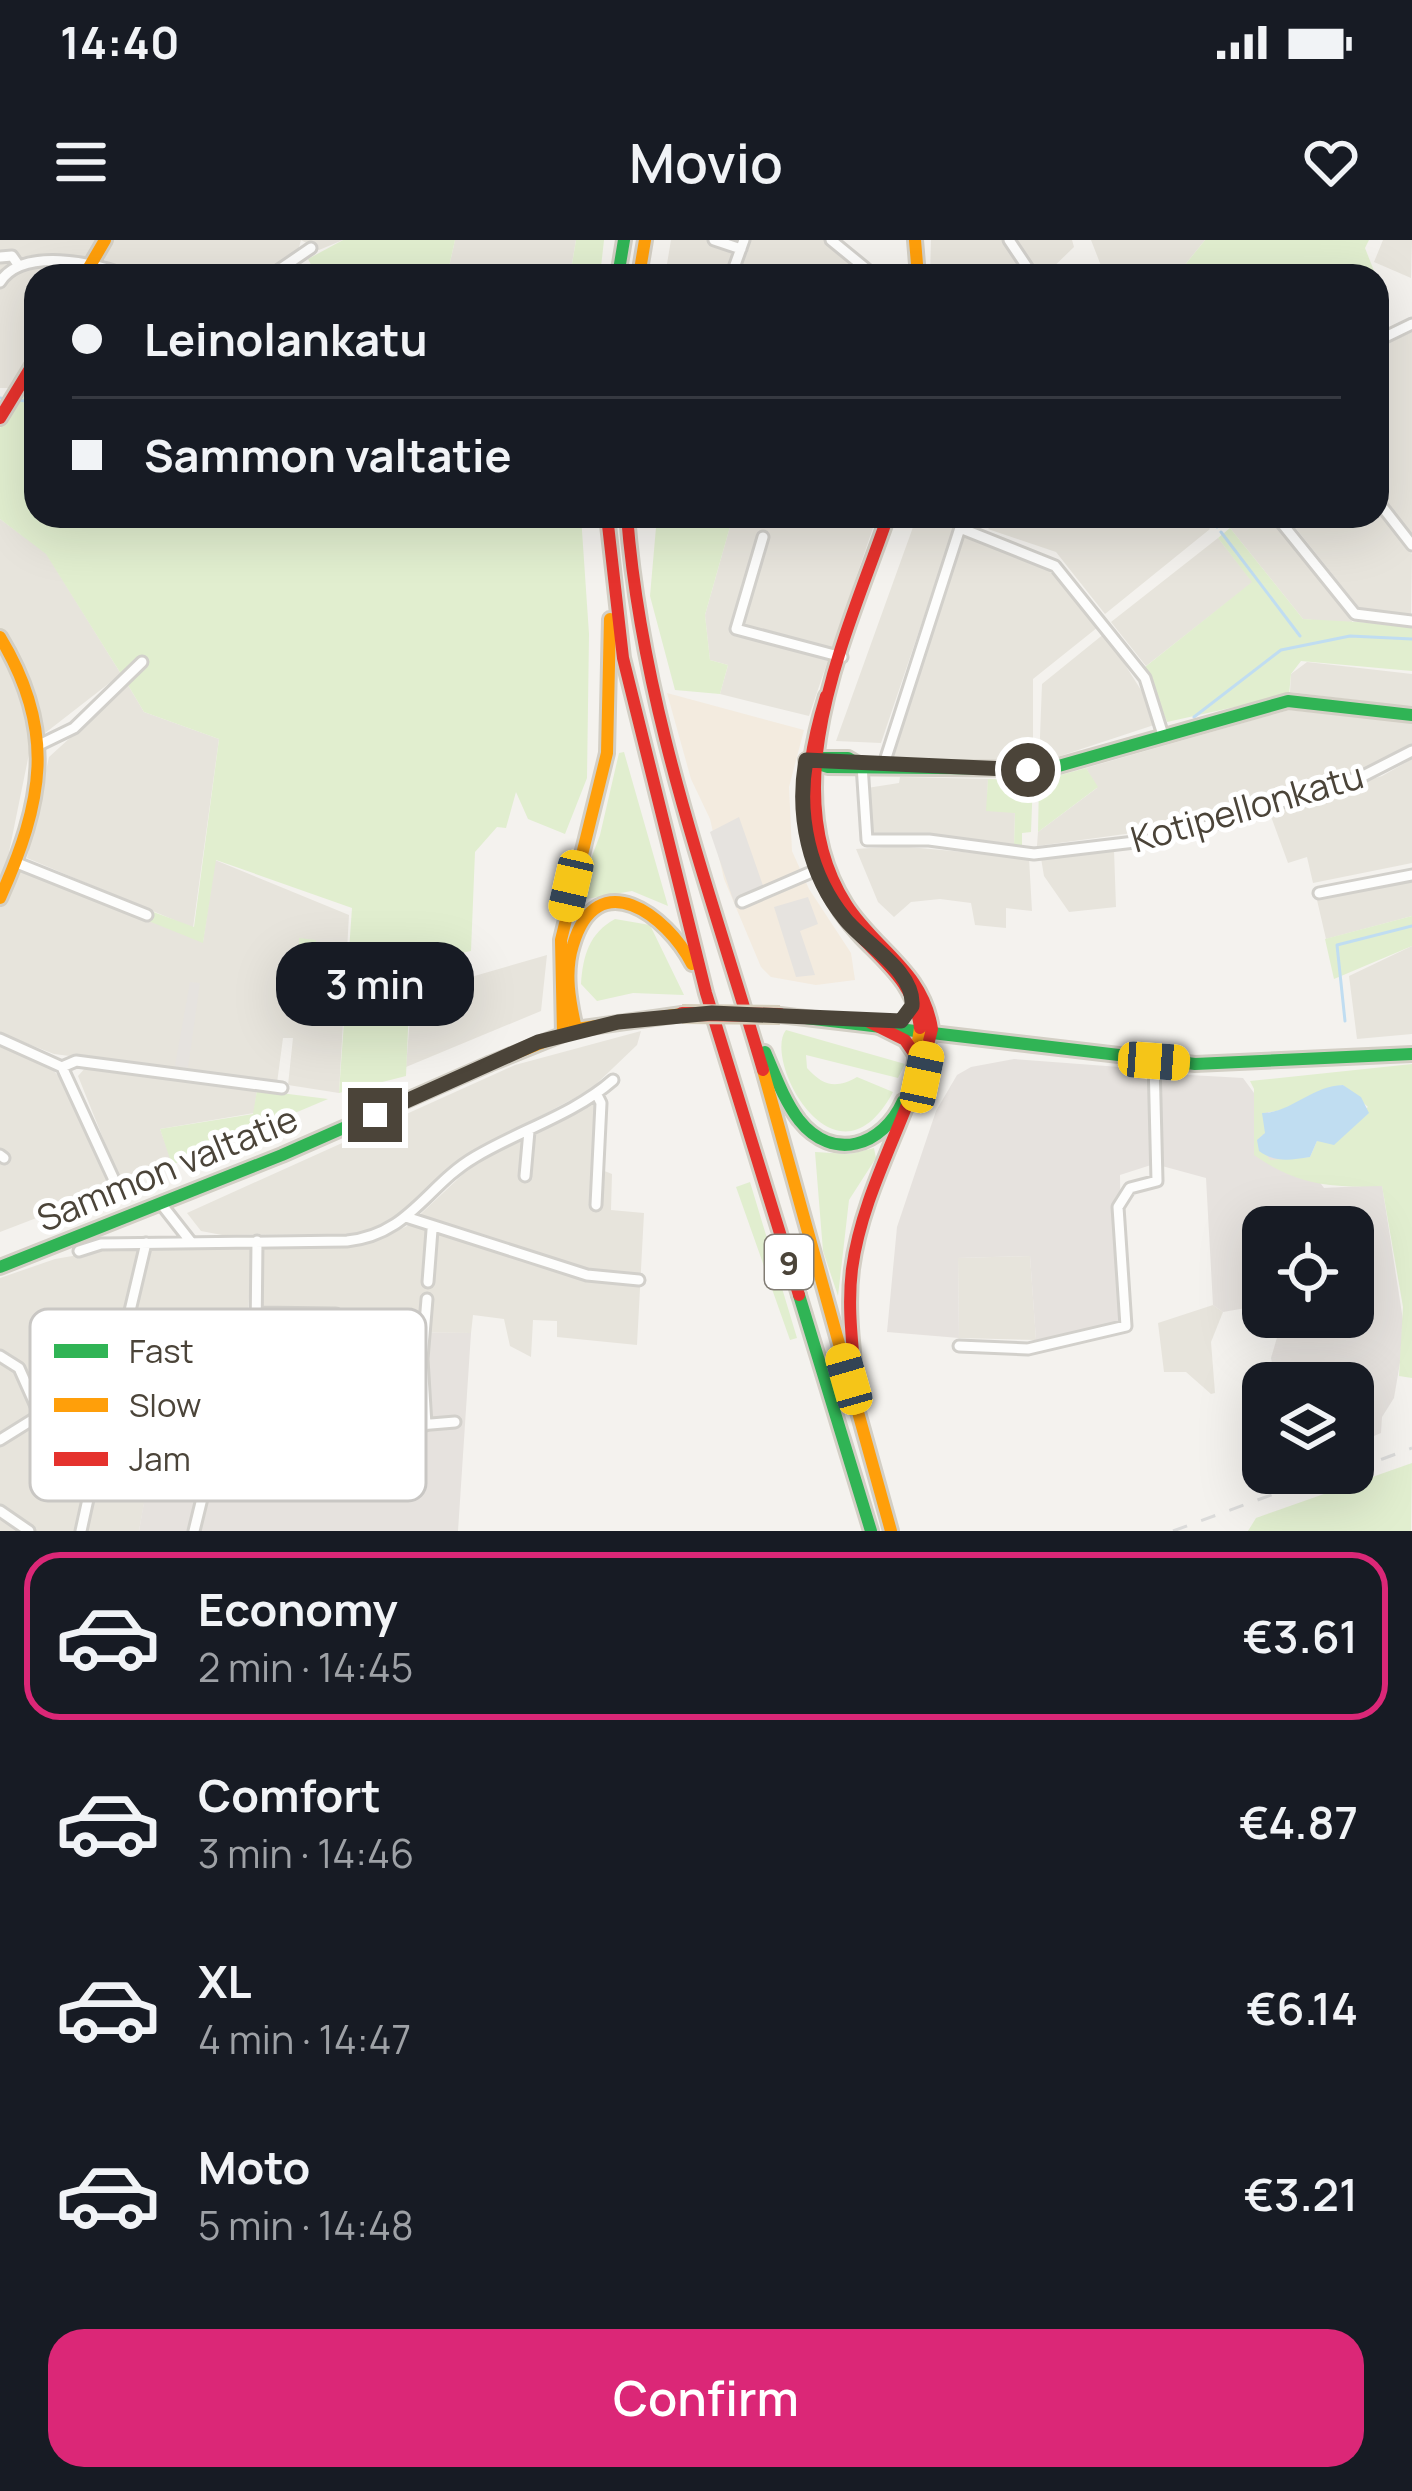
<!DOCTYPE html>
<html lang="en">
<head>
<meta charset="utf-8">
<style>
	:root { --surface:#171b24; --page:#20242c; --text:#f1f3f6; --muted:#9ea1a6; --line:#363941; --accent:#db2777 }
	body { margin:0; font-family:Manrope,sans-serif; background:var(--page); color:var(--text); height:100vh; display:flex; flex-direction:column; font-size:45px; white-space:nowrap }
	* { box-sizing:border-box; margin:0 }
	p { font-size:39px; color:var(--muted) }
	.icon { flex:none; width:66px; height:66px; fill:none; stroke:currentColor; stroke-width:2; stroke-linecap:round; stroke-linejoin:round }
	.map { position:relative; height:1291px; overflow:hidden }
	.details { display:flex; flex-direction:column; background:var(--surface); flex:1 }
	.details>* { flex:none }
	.top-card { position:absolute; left:24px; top:24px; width:1365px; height:264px; border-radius:36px; box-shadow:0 12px 48px #0002; display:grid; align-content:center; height:264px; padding:0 48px; background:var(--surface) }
	.fabs { position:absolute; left:1242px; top:966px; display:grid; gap:24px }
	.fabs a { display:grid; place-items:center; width:132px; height:132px; border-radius:24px; background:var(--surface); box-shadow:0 12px 48px #0002; font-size:60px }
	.end { position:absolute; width:54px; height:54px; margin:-27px; border:15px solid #4b4439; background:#fff; box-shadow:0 0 0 6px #fff }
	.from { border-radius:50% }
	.bubble { position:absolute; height:84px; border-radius:36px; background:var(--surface); box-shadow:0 12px 48px #0002; font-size:39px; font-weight:600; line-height:84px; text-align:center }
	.car { position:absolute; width:36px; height:72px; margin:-36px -18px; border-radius:15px; box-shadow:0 0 9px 3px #0007; background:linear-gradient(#f5c518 24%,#345 0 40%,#f5c518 0 76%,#345 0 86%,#f5c518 0) }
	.top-card b { display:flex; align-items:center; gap:42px; height:114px; font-size:45px }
	.top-card b+b { border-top:3px solid var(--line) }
	.top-card i { width:30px; height:30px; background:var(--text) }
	ul { padding:21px 0 0; list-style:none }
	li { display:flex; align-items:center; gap:36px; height:168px; margin:0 24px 18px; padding:0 24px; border:6px solid transparent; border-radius:36px }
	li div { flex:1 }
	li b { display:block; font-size:45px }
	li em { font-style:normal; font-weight:600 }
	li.current { border-color:var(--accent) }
	li>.icon { width:108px; height:108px; stroke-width:1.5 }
	.button { display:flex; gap:24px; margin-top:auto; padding:24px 48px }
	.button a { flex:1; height:138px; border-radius:36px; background:var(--accent); color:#fff; font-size:48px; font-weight:600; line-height:138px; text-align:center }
	.status { display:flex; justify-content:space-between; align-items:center; height:84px; padding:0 60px; background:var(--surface); direction:ltr }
	.status svg { height:33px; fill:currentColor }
	header { display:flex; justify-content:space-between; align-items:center; height:156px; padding:0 48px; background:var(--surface); font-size:54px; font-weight:600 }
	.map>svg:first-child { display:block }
	.residential { fill:#e7e4dc }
	.commercial { fill:#f3ebdf }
	.industrial { fill:#e6e2de }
	.green { fill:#e1eecf; fill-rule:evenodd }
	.parking { fill:#e6e3df }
	.water { fill:#c0ddf1 }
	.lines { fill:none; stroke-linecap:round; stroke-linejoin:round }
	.stream { stroke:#c0ddf1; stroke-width:3 }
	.street-casing { stroke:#d2d0cb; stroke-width:15 }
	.fast-casing { stroke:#d3cfc5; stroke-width:18 }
	.slow-casing { stroke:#d3cfc5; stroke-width:18 }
	.jam-casing { stroke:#d3cfc5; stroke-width:18 }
	.street { stroke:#fdfdfc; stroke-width:9 }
	.fast { stroke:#30b455; stroke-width:12 }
	.slow { stroke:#ff9f0a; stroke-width:12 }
	.jam { stroke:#e5322d; stroke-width:12 }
	.rail { stroke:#dbdbda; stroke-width:3; stroke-dasharray:15 15; stroke-linecap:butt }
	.jam-bridge-casing { stroke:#d6cebb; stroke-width:20; stroke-linecap:butt }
	.jam-bridge { stroke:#e5322d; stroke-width:14 }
	.route { stroke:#4b4439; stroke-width:15 }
	.labels { text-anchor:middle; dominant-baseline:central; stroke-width:10; stroke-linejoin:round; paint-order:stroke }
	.shield { fill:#fff; stroke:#817c74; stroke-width:3 }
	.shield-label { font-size:33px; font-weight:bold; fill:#4b4439 }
	.street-label { font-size:36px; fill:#4b4439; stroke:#fff }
	.key { fill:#fff; stroke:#c9c7c4; stroke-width:3 }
	.key-label { font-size:33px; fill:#4b4439 }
</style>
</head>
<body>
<div class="status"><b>14:40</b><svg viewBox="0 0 49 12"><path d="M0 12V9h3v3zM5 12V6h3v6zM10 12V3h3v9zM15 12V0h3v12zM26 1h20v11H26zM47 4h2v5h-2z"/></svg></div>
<header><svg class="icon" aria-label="menu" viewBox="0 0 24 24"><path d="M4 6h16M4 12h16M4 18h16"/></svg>Movio<svg class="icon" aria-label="heart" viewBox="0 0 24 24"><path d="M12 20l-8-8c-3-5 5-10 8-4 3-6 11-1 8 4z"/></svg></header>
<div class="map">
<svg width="1412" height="1291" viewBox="0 0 1412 1291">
	<rect width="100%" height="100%" fill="#f4f2ee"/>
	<!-- residential -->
	<path class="residential" d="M0 0H343L319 10 301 0 298 11 262 36H139L90 13 76 36H36V104L9 148H0Z
		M455 0H576L570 36H447Z
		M671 0H827L871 36H665Z
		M931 0H1072L1074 7 1044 36H930Z
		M1091 0H1205L1176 36H1105Z
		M1383 0H1412L1411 38 1374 22Z
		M1412 92V295L1377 251V108Z
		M1377 270 1412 314 1411 377 1362 371 1286 276H1377Z
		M733 276H877L809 476 720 454 728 425 710 420 705 375Z
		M917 276H958L881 503 836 501Z
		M1002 276H1200L1210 289 1105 374 1056 312 988 289Z
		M1245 276H1268L1354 384 1303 379 1230 288Z
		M0 279 46 313 121 434 31 504 7 622 203 702 215 620 349 675 339 853 288 845 293 798H283L277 843 54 814 0 793Z
		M964 295 1036 320 1065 345 1098 387 1033 439V526L899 523 889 517Z
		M1218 298 1253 342 1146 426 1111 382Z
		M1105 393 1146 458 1154 485 1039 523 1042 444Z
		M1307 422 1412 434V467L1290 452 1291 434Z
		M128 445 144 472 219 499 193 688 27 618 49 517Z
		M1289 470 1412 483V505L1389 520 1199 584 1037 606 1038 592 1097 548 1086 528Z
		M1412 519V623L1313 643 1307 617 1288 623 1269 571 1382 536Z
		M900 537 988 539 987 565 1015 572 1014 606 925 596H873L867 548 899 543Z
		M898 606 1029 618 1032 671 1006 668V688L975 685 971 663 940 659 911 662 894 677 878 662 856 609Z
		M1114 610 1116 667 1069 672 1044 636 1041 618Z
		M1403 641 1412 642V676L1326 699 1317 660Z
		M1412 706V794L1357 799 1349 736Z
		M547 715 541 771 406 827 412 754Z
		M641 791 637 805 590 850 464 916 401 976 381 987 361 994 222 995 201 991 187 973 515 825Z
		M0 805 51 828 65 843 112 949 0 992Z
		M87 826 257 850 254 873 160 889 171 919 121 943 78 836Z
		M590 861 596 866 592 926 612 934 611 970 644 973 637 1105 557 1097V1081L533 1080 531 1117 510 1106 504 1079 473 1075 471 1093 383 1092 382 1126 260 1121 262 1007 357 1005 387 996 409 985 479 919Z
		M252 1008 246 1106 181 1109 179 1117 126 1107 124 1116 169 1126 139 1291H0V1038L55 1019 113 1009Z
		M1030 1016 1036 1100 959 1098 958 1018Z
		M1213 1065 1223 1072 1211 1102 1215 1153 1211 1154 1186 1132H1164L1158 1083Z"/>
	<!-- commercial -->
	<path class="commercial" d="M667 453 804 490 789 547 792 611 809 649 851 713 855 740 816 745 771 737 761 727 724 639 710 579 691 539Z"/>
	<!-- industrial -->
	<path class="industrial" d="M1014 819 1133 828 1150 843 1151 925 1120 935 1122 1083 1036 1100 1030 1016 958 1018 959 1098 887 1092 897 987 936 871 957 835 971 827Z
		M1172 834 1243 838 1324 948 1382 945 1405 1093 1394 1158 1382 1177 1381 1193 1353 1205V1143H1276L1271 1118 1283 1077H1353V987H1263V1065L1223 1072 1213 1065 1206 938 1162 926 1159 841Z
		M383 1092 471 1093 458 1291H139L160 1169 214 1181 216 1119 381 1126Z"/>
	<!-- green -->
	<path class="green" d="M343 0H455L447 36H317L308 19Z
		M576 0H604L600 36H570Z
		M1205 0H1369L1365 8 1376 36H1176Z
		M29 150 36 153V276H581L589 394 587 538 565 594 528 579 516 552 506 588 497 587 475 612 471 711 416 722 404 763 353 774 409 766 406 836 339 853 352 668 216 620 203 703 146 680 148 670 194 687 219 499 144 472 128 445 148 426 138 418 121 434 46 314 0 279V188Z
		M657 276H733L705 375 710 420 728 425 720 454 675 450 650 356Z
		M1230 288 1303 379 1412 385V431L1301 421 1291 434 1289 455 1167 482 1145 427 1252 342 1218 298Z
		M624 512 668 666 632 651 575 661 600 595 619 513Z
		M1086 528 1098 547 1038 592 1039 541Z
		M988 539 1033 540 1031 592 1022 593V606H1014L1015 573 986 571Z
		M1412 676V706L1334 739 1325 699Z
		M615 679 650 685 684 755 633 753 597 761 581 744C583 716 589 693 615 679Z
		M299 698 316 700 311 758 298 757Z
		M786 790 905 824 898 838 806 815 807 828C823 846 836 849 857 837L893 852C836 958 762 820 786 790Z
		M1412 824V1138L1399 1136 1403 1067 1382 946C1331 948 1297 945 1254 915V849L1250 841ZM1343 845 1368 867 1317 901 1310 917 1270 920 1257 900 1265 893 1266 872C1284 874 1319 850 1343 845Z
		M257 850 328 859 122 946 170 919 160 889 253 874Z
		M874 908 876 918 849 960 838 1056 823 1011 815 912 850 914Z
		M750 942 797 1098 790 1100 736 947Z
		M1412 1223 1411 1291H1248L1256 1278Z"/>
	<!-- parking -->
	<path class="parking" d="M739 577 767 657 736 668 710 592Z
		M808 657 818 684 800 691 815 735 796 737 774 667Z
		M190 742 200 743 188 828 175 826Z"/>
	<!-- water -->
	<path class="water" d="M1343 845 1361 857 1369 873 1334 905 1317 901 1310 917C1291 920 1275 923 1259 911L1257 900 1265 893 1262 873C1291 873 1311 846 1343 845Z"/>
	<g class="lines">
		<!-- stream -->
		<path class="stream" d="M0 158H1
			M16 160 36 162
			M1209 276 1217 287
			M1221 292 1300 396
			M1194 477 1281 410 1350 396 1412 399
			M1345 781 1337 705 1412 686"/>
		<defs>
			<path id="street" d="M714 0 741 9
				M831 0 875 36
				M1009 0 1033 36
				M0 17 12 16 19 26
				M270 36 311 8
				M731 36 744 0
				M0 42C22 7 95 22 127 36
				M1377 101 1412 84
				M1377 260 1412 305
				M1276 276 1355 374 1412 381
				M763 297 736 389 842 417
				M41 504 74 488 142 422
				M862 525 867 600H929L1034 614 1143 601 1208 586 1365 535 1412 511
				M883 527 960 288 1055 326 1145 438 1163 495
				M17 623 147 675
				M1319 653 1412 635
				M742 662 821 628
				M0 799 62 827 115 942
				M62 827 76 821 282 848
				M596 853 601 863 596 965
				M0 915 4 918
				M525 936 529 891
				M162 965 191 1002
				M409 978 587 1035 639 1040
				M79 1011 101 1004 347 1001C409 995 427 945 475 917 520 890 573 875 613 840
				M428 1042 432 990
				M257 1073 336 1074
				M256 1097 257 1001
				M959 1106 1028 1109 1126 1086 1118 967 1130 948 1157 941 1154 821
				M120 1113 146 1003
				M0 1116 19 1128 39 1173
				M426 1185 422 1119 427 1059
				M0 1200 117 1127
				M0 1271 29 1291
				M81 1291 117 1127
				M194 1291 218 1193 230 1182 383 1188 455 1182"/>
			<path id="fast" d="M618 36 624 0
				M813 518H848L858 524
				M806 520 828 527 1048 529 1288 461 1412 475
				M780 775 1195 824 1412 814
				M765 812C775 835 784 860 799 880 833 923 883 906 903 861
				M0 1027 282 915 489 824
				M799 1055 871 1291"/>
			<path id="slow" d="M915 0 918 36
				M84 36 105 0
				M639 36 645 0
				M0 397C57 491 43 562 0 658
				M576 789C570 762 564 733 573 705 597 623 667 675 692 724
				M563 793 561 700 607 513 610 379
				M489 824 576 789 682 774
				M914 827 920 788
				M763 830 891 1291"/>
			<path id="jam" d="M0 178 36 119
				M607 276 623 418 706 753 799 1055
				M627 276C642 468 709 647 763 830
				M888 276C848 392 772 547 846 664 875 710 923 730 932 789
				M826 456C799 543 795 627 861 697 889 726 915 746 920 788
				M869 782 905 800 916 816
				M854 1123C851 1091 848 1061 852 1029 863 946 913 871 932 789"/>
		</defs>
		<!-- street casing -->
		<use href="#street" class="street-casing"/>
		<!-- fast casing -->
		<use href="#fast" class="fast-casing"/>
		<!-- slow casing -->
		<use href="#slow" class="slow-casing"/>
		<!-- jam casing -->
		<use href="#jam" class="jam-casing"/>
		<!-- street -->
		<use href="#street" class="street"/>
		<!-- fast -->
		<use href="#fast" class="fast"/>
		<!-- slow -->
		<use href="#slow" class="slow"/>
		<!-- jam -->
		<use href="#jam" class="jam"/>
		<!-- rail -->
		<path class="rail" d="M1353 1230 1412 1208
			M1173 1291 1331 1233"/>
		<defs>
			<path id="jam-bridge" d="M682 774 780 775"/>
		</defs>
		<!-- jam-bridge casing -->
		<use href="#jam-bridge" class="jam-bridge-casing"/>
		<!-- jam-bridge -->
		<use href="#jam-bridge" class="jam-bridge"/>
	</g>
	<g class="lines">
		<!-- route -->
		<path class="route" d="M375 875 538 802 618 782 712 773 901 781 912 766C915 731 865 704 845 679 809 635 796 575 806 520L1028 530"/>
	</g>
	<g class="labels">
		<!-- shield labels -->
		<rect class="shield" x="765" y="995" width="48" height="54" rx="9"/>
		<g class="shield-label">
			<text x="789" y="1022">9</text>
		</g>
		<!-- street labels -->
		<g class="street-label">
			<text transform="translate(1247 567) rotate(-16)">Kotipellonkatu</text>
			<text transform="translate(167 928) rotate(-22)">Sammon valtatie</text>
		</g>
	</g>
	<!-- legend -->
	<rect x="30" y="1069" width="396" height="192" rx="18" class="key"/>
	<rect x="54" y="1104" width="54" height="14" fill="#30b455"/>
	<rect x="54" y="1158" width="54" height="14" fill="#ff9f0a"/>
	<rect x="54" y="1212" width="54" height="14" fill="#e5322d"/>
	<g class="key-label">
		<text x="129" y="1123">Fast</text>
		<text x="129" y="1177">Slow</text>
		<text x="129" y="1231">Jam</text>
	</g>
</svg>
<div class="fabs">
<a><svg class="icon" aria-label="locate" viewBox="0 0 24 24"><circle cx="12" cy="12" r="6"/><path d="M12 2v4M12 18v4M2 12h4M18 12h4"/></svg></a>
<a><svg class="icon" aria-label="layers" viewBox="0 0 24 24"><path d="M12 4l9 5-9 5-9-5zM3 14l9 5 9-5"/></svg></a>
</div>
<i class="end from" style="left:1028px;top:530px"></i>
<i class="end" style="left:375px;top:875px"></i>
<div class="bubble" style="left:276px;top:702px;width:198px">3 min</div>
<i class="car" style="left:571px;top:646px;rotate:193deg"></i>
<i class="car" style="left:1154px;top:821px;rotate:94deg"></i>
<i class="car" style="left:922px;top:837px;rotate:12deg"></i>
<i class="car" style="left:849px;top:1139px;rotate:344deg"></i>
<div class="top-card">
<b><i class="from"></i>Leinolankatu</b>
<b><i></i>Sammon valtatie</b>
</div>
</div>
<section class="details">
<ul>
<li class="current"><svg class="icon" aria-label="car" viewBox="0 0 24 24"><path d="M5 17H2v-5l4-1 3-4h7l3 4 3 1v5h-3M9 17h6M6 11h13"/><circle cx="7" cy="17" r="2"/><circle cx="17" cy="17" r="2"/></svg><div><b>Economy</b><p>2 min · 14:45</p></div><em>€3.61</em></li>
<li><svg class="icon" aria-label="car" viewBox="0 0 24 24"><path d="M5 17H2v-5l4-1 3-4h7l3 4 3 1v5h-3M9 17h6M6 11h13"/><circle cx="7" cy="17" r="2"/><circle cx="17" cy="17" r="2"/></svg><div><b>Comfort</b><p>3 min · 14:46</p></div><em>€4.87</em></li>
<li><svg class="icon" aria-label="car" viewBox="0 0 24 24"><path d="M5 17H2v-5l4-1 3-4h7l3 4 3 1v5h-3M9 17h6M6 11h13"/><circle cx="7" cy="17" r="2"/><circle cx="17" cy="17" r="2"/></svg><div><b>XL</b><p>4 min · 14:47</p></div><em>€6.14</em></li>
<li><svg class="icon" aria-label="car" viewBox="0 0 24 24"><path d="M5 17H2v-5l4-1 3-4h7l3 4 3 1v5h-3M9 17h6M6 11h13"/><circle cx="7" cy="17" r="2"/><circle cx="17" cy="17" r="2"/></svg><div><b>Moto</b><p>5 min · 14:48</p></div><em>€3.21</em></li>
</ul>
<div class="button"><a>Confirm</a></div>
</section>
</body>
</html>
